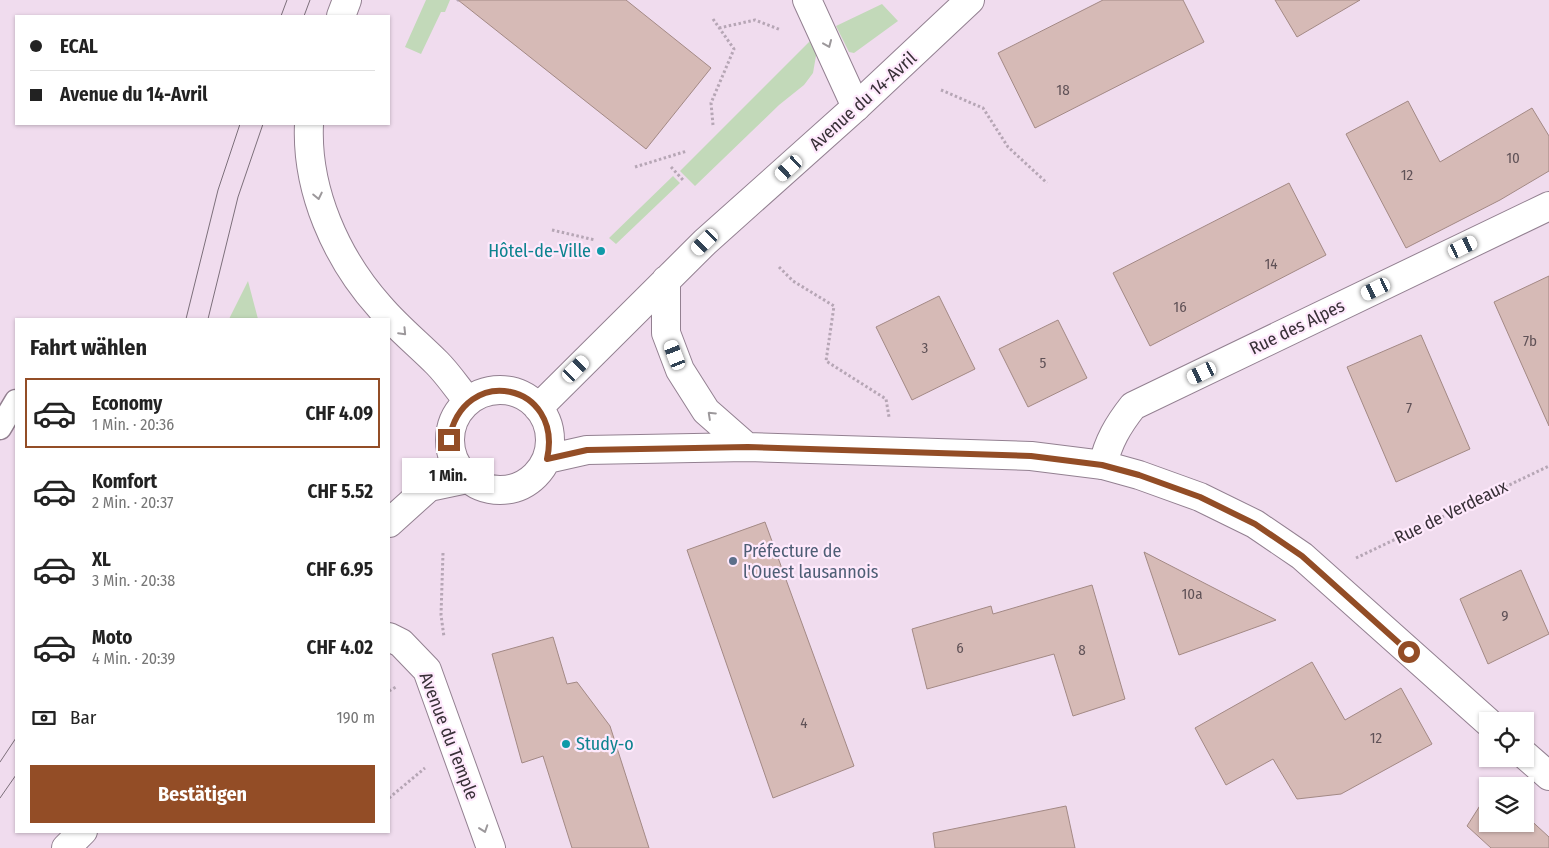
<!DOCTYPE html>
<html lang="de">
<head>
<meta charset="utf-8">
<style>
	:root { --surface:#fff; --page:#f2f2f2; --text:#222; --muted:#767676; --line:#e0e0e0; --accent:#934d26 }
	body { margin:0; font-family:"Fira Sans Condensed",sans-serif; background:var(--page); color:var(--text); height:100vh; display:flex; flex-direction:column; font-size:19px; white-space:nowrap }
	* { box-sizing:border-box; margin:0 }
	p { font-size:16px; color:var(--muted) }
	.icon { flex:none; width:28px; height:28px; fill:none; stroke:currentColor; stroke-width:2; stroke-linecap:round; stroke-linejoin:round }
	.map { position:relative; flex:1; overflow:hidden }
	.drawer { position:absolute; left:15px; top:318px; width:375px; height:515px; display:flex; flex-direction:column; background:var(--surface); border-radius:0px; box-shadow:0 1px 4px #0004 }
	.drawer>* { flex:none }
	.hud { position:absolute; left:15px; top:15px; width:375px; height:110px; border-radius:0px; box-shadow:0 1px 4px #0004; display:grid; align-content:center; height:110px; padding:0 15px; background:var(--surface) }
	.tools { position:absolute; left:1479px; top:712px; display:grid; gap:10px }
	.tools a { display:grid; place-items:center; width:55px; height:55px; border-radius:0px; background:var(--surface); box-shadow:0 1px 4px #0004; font-size:25px }
	.end { position:absolute; width:22px; height:22px; margin:-11px; border:6px solid #934d26; background:#fff; box-shadow:0 0 0 2px #fff }
	.from { border-radius:50% }
	.bubble { position:absolute; height:35px; border-radius:0px; background:var(--surface); box-shadow:0 1px 4px #0004; font-size:16px; font-weight:700; line-height:35px; text-align:center }
	.car { position:absolute; width:15px; height:30px; margin:-15px -8px; border-radius:6px; box-shadow:0 0 4px 1px #0007; background:linear-gradient(#fff 24%,#345 0 40%,#fff 0 76%,#345 0 86%,#fff 0) }
	.hud b { display:flex; align-items:center; gap:18px; height:48px; font-size:19px }
	.hud b+b { border-top:1px solid var(--line) }
	.hud i { width:12px; height:12px; background:var(--text) }
	ul { padding:0; list-style:none }
	li { display:flex; align-items:center; gap:15px; height:70px; margin:0 10px 8px; padding:0 5px; border:2px solid transparent; border-radius:0px }
	li div { flex:1 }
	li b { display:block; font-size:19px }
	li em { font-style:normal; font-weight:700 }
	li.selected { border-color:var(--accent) }
	li>.icon { width:45px; height:45px; stroke-width:1.5 }
	h2 { padding:0 15px; font-size:22px; line-height:60px }
	.pay { display:flex; align-items:center; gap:12px; height:55px; padding:0 15px; font-size:19px }
	.pay p { margin-inline-start:auto }
	.cta { display:flex; gap:10px; margin-top:auto; padding:10px 15px }
	.cta a { flex:1; height:58px; border-radius:0px; background:var(--accent); color:#fff; font-size:20px; font-weight:700; line-height:58px; text-align:center }
	.map>svg:first-child { display:block }
	.green { fill:#c2d9b9 }
	.building { fill:#d6bab6; stroke:#a38985 }
	.lines { fill:none; stroke-linecap:round; stroke-linejoin:round }
	.lane-casing { stroke:#938091; stroke-width:25 }
	.street-casing { stroke:#938091; stroke-width:30 }
	.secondary-casing { stroke:#938091; stroke-width:30 }
	.path { stroke:#b6a6b5; stroke-width:3; stroke-dasharray:2.5 2.5; stroke-linecap:butt }
	.lane { stroke:#fff; stroke-width:22 }
	.street { stroke:#fff; stroke-width:28 }
	.secondary { stroke:#fff; stroke-width:28 }
	.tram { stroke:#7c6f7a; stroke-width:1 }
	.oneway { stroke:#9c989b }
	.route { stroke:#934d26; stroke-width:6 }
	.culture-dot { fill:#0f9aa8; stroke:#fee9fc; stroke-width:2 }
	.service-dot { fill:#5c6f8a; stroke:#fee9fc; stroke-width:2 }
	.labels { text-anchor:middle; dominant-baseline:central; stroke-width:4.5; stroke-linejoin:round; paint-order:stroke }
	.number-label { font-size:15px; fill:#605257 }
	.street-label { font-size:18px; fill:#383037; stroke:#fee9fc }
	.culture-label { font-size:18px; fill:#0d838f; stroke:#fee9fc; text-anchor:end }
	.service-label { font-size:18px; fill:#4e5e75; stroke:#fee9fc; text-anchor:start }
</style>
</head>
<body>
<div class="map">
<svg width="1549" height="848" viewBox="0 0 1549 848">
	<rect width="100%" height="100%" fill="#f0dcee"/>
	<!-- green -->
	<path class="green" d="M426 0H450L445 12H441L421 54 405 47Z
		M882 4 898 21 854 53 849 52 836 26Z
		M814 37 817 50 813 73 804 85 779 105 695 186 680 171Z
		M673 176 680 183 616 244 609 238Z
		M248 281 258 319H229Z"/>
	<!-- building -->
	<path class="building" d="M458 0H626L711 68 646 149Z
		M1103 0H1183L1204 42 1035 128 998 53Z
		M1275 0H1360L1297 37Z
		M1408 101 1440 162 1532 108 1549 136V171L1500 200 1406 248 1346 134Z
		M1289 183 1326 255 1150 346 1113 273Z
		M1549 276V426L1494 302Z
		M939 296 975 369 912 400 876 327Z
		M1058 320 1087 378 1028 407 999 349Z
		M1421 335 1470 449 1396 482 1347 367Z
		M765 522 854 766 773 798 687 550Z
		M1144 552 1276 620 1179 655Z
		M1521 570 1549 634 1488 664 1460 599Z
		M1092 585 1125 699 1073 716 1054 654 927 689 912 629 991 606 993 614Z
		M553 637 567 684 577 682 610 726 649 848H572L543 756 522 763 492 654Z
		M1312 662 1345 720 1401 688 1432 744 1341 794 1297 799 1273 759 1226 785 1195 728Z
		M1488 793V824H1525V815L1549 837V848H1491L1467 826Z
		M1066 806 1075 848H935L933 833Z"/>
	<g class="lines">
		<defs>
			<path id="lane" d="M0 428 16 401"/>
			<path id="street" d="M807 0 856 107
				M1103 465C1108 442 1118 425 1133 406L1549 206
				M389 637 401 643 427 670 491 848"/>
			<path id="secondary" d="M341 16 347 0
				M309 124C306 190 336 258 380 307 397 327 418 344 437 363 448 374 458 389 468 401
				M666 280V333L680 370 706 411 747 447
				M450 440a50 50 0 1 1 100 0a50 50 0 1 1-100 0Z
				M538 408 705 242 856 107 970 0
				M547 459 587 450 747 447 1031 456 1103 465 1139 475 1200 497 1255 524 1302 556 1488 722
				M389 523 429 487 467 479
				M1525 755 1549 776
				M66 848 83 831"/>
		</defs>
		<!-- lane casing -->
		<use href="#lane" class="lane-casing"/>
		<!-- street casing -->
		<use href="#street" class="street-casing"/>
		<!-- secondary casing -->
		<use href="#secondary" class="secondary-casing"/>
		<!-- path -->
		<path class="path" d="M457 1 458 0
			M713 19 734 49 711 103 713 125
			M719 28 755 20 781 30
			M941 90 983 108 1008 147 1047 183
			M635 167 687 151
			M671 167 683 180
			M552 230 595 240
			M779 267 793 281 834 306 826 361 886 399 889 417
			M443 553 441 615 444 637
			M1356 558 1549 466
			M389 691 396 687
			M389 798 425 768"/>
		<!-- lane -->
		<use href="#lane" class="lane"/>
		<!-- street -->
		<use href="#street" class="street"/>
		<!-- secondary -->
		<use href="#secondary" class="secondary"/>
		<!-- tram -->
		<path class="tram" d="M281 16 287 0
			M304 16 310 0
			M186 319 218 190 240 124
			M208 319 238 197 263 124
			M0 762 16 738
			M0 798 16 775"/>
	</g>
	<!-- one-way arrows -->
	<defs><path id="oneway-chevron" d="M-2-3.5L2.5 0L-2 3.5" fill="none" stroke-width="1.6" stroke-linecap="round" stroke-linejoin="round" transform="scale(1.25)"/></defs>
	<g class="oneway">
		<use href="#oneway-chevron" transform="translate(828 44) rotate(67)"/>
		<use href="#oneway-chevron" transform="translate(318 196) rotate(78)"/>
		<use href="#oneway-chevron" transform="translate(403 332) rotate(46)"/>
		<use href="#oneway-chevron" transform="translate(711 415) rotate(-137)"/>
		<use href="#oneway-chevron" transform="translate(484 829) rotate(71)"/>
	</g>
	<g class="lines">
		<!-- route -->
		<path class="route" d="M449 440C463 362 564 383 547 459L587 450 748 447 1031 456 1102 465 1139 475 1200 497 1255 524 1302 556 1409 652"/>
	</g>
	<!-- markers -->
	<g class="culture-dot">
		<circle cx="601" cy="251" r="5"/>
		<circle cx="566" cy="744" r="5"/>
	</g>
	<circle class="service-dot" cx="733" cy="561" r="5"/>
	<g class="labels">
		<!-- number labels -->
		<g class="number-label">
			<text x="1063" y="90">18</text>
			<text x="1513" y="158">10</text>
			<text x="1407" y="175">12</text>
			<text x="1271" y="264">14</text>
			<text x="1180" y="307">16</text>
			<text x="1530" y="341">7b</text>
			<text x="925" y="348">3</text>
			<text x="1043" y="363">5</text>
			<text x="1409" y="408">7</text>
			<text x="1192" y="594">10a</text>
			<text x="1505" y="616">9</text>
			<text x="960" y="648">6</text>
			<text x="1082" y="650">8</text>
			<text x="804" y="723">4</text>
			<text x="1376" y="738">12</text>
		</g>
		<!-- street labels -->
		<g class="street-label">
			<text transform="translate(863 101) rotate(-42)">Avenue du 14-Avril</text>
			<text transform="translate(1297 327) rotate(-26)">Rue des Alpes</text>
			<text transform="translate(1451 512) rotate(-26)">Rue de Verdeaux</text>
			<text transform="translate(449 736) rotate(69)">Avenue du Temple</text>
		</g>
		<!-- culture labels -->
		<g class="culture-label">
			<text x="591" y="251">Hôtel-de-Ville</text>
			<text x="576" y="744" text-anchor="start">Study-o</text>
		</g>
		<!-- service labels -->
		<g class="service-label">
			<text x="743" y="551">Préfecture de<tspan x="743" dy="21">l'Ouest lausannois</tspan></text>
		</g>
	</g>
</svg>
<div class="tools">
<a><svg class="icon" aria-label="locate" viewBox="0 0 24 24"><circle cx="12" cy="12" r="6"/><path d="M12 2v4M12 18v4M2 12h4M18 12h4"/></svg></a>
<a><svg class="icon" aria-label="layers" viewBox="0 0 24 24"><path d="M12 4l9 5-9 5-9-5zM3 14l9 5 9-5"/></svg></a>
</div>
<i class="end from" style="left:1409px;top:652px"></i>
<i class="end" style="left:449px;top:440px"></i>
<div class="bubble" style="left:402px;top:458px;width:92px">1 Min.</div>
<i class="car" style="left:789px;top:168px;rotate:228deg"></i>
<i class="car" style="left:705px;top:242px;rotate:226deg"></i>
<i class="car" style="left:1463px;top:247px;rotate:64deg"></i>
<i class="car" style="left:1376px;top:289px;rotate:244deg"></i>
<i class="car" style="left:675px;top:355px;rotate:339deg"></i>
<i class="car" style="left:576px;top:369px;rotate:45deg"></i>
<i class="car" style="left:1202px;top:373px;rotate:244deg"></i>
<div class="hud">
<b><i class="from"></i>ECAL</b>
<b><i></i>Avenue du 14-Avril</b>
</div>
<section class="drawer">
<h2>Fahrt wählen</h2>
<ul>
<li class="selected"><svg class="icon" aria-label="car" viewBox="0 0 24 24"><path d="M5 17H2v-5l4-1 3-4h7l3 4 3 1v5h-3M9 17h6M6 11h13"/><circle cx="7" cy="17" r="2"/><circle cx="17" cy="17" r="2"/></svg><div><b>Economy</b><p>1 Min. · 20:36</p></div><em>CHF 4.09</em></li>
<li><svg class="icon" aria-label="car" viewBox="0 0 24 24"><path d="M5 17H2v-5l4-1 3-4h7l3 4 3 1v5h-3M9 17h6M6 11h13"/><circle cx="7" cy="17" r="2"/><circle cx="17" cy="17" r="2"/></svg><div><b>Komfort</b><p>2 Min. · 20:37</p></div><em>CHF 5.52</em></li>
<li><svg class="icon" aria-label="car" viewBox="0 0 24 24"><path d="M5 17H2v-5l4-1 3-4h7l3 4 3 1v5h-3M9 17h6M6 11h13"/><circle cx="7" cy="17" r="2"/><circle cx="17" cy="17" r="2"/></svg><div><b>XL</b><p>3 Min. · 20:38</p></div><em>CHF 6.95</em></li>
<li><svg class="icon" aria-label="car" viewBox="0 0 24 24"><path d="M5 17H2v-5l4-1 3-4h7l3 4 3 1v5h-3M9 17h6M6 11h13"/><circle cx="7" cy="17" r="2"/><circle cx="17" cy="17" r="2"/></svg><div><b>Moto</b><p>4 Min. · 20:39</p></div><em>CHF 4.02</em></li>
</ul>
<div class="pay"><svg class="icon" aria-label="cash" viewBox="0 0 24 24"><path d="M3 7h18v10H3z"/><circle cx="12" cy="12" r="2"/></svg>Bar<p>190 m</p></div>
<div class="cta"><a>Bestätigen</a></div>
</section>
</div>
</body>
</html>
